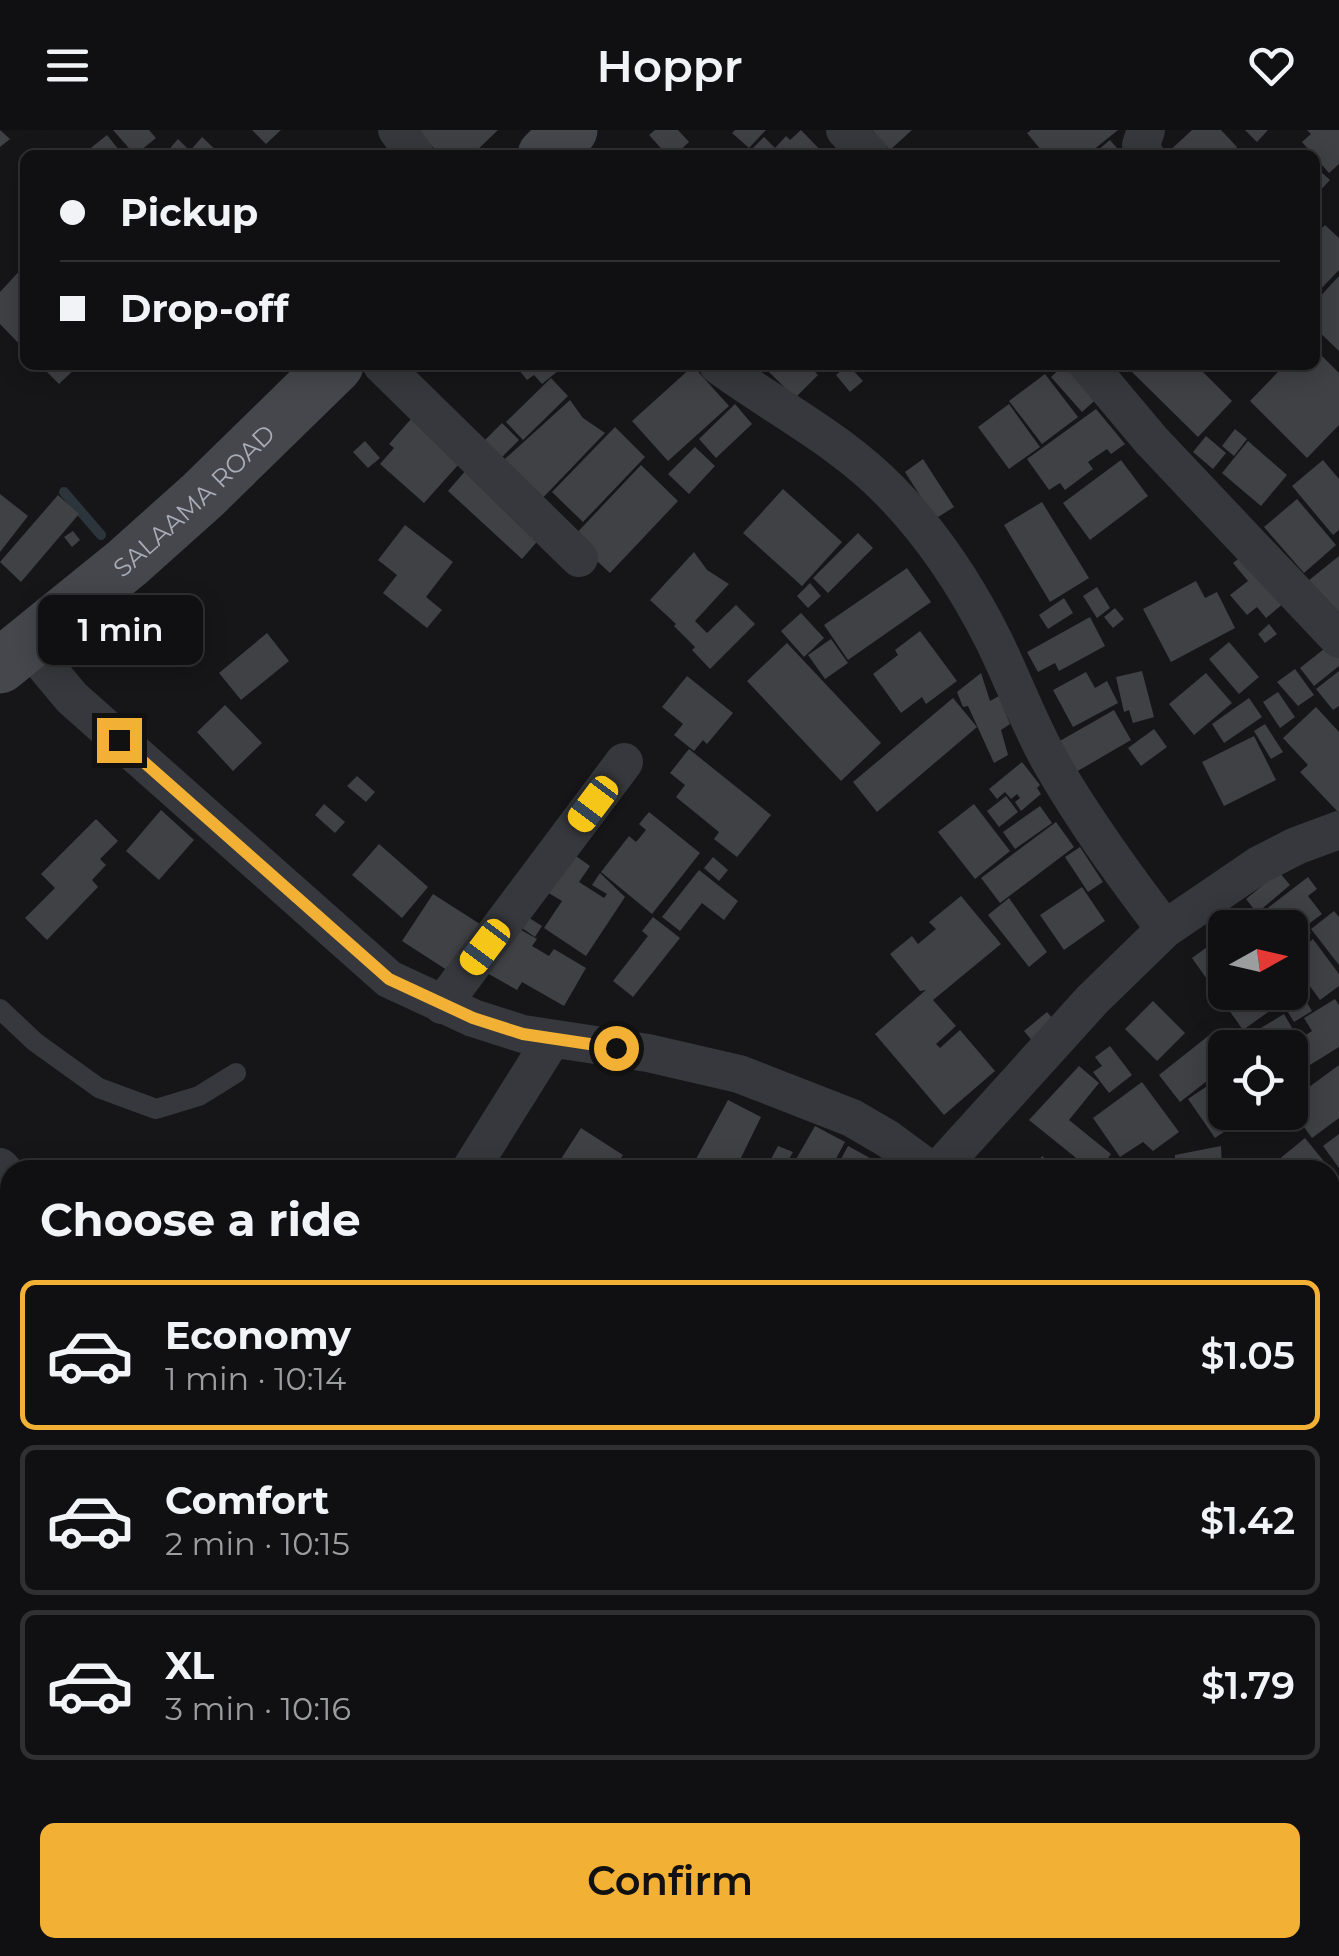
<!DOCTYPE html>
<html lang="en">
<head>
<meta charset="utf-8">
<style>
	:root { --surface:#101012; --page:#19191b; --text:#f1f3f6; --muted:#9c9d9f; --line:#303032; --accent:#f2b134 }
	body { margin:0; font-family:Montserrat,sans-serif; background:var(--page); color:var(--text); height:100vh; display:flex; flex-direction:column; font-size:38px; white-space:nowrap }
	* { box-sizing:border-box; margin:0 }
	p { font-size:32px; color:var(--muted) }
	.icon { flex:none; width:55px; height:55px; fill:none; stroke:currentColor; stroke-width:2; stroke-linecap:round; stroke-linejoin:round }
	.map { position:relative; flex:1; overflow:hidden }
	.sheet { position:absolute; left:0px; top:1030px; width:1340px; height:798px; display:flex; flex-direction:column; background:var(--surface); border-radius:30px 30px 0 0; box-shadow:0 5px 25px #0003,0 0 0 2px var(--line) }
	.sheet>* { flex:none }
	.banner { position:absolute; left:20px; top:20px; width:1300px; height:220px; border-radius:15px; box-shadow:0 5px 25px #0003,0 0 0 2px var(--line); display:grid; align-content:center; height:220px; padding:0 40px; background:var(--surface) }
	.needle { width:65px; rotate:82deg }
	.fabs { position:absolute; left:1208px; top:780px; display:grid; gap:20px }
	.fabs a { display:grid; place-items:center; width:100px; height:100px; border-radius:15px; background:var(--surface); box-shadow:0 5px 25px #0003,0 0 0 2px var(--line); font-size:50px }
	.end { position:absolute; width:45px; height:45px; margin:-22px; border:12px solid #f2b134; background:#111; box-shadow:0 0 0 5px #111 }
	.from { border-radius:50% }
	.bubble { position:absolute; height:70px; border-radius:15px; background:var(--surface); box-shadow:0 5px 25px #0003,0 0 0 2px var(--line); font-size:32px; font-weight:600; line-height:70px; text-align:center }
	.car { position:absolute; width:30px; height:60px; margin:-30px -15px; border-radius:12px; box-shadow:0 0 8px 2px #0007; background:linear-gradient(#f5c518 24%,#345 0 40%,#f5c518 0 76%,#345 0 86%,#f5c518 0) }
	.banner b { display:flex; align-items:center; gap:35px; height:95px; font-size:38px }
	.banner b+b { border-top:2px solid var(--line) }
	.banner i { width:25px; height:25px; background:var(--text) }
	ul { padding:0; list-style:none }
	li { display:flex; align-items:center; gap:30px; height:150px; margin:0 20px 15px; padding:0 20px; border:5px solid var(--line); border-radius:15px }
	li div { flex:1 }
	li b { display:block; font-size:38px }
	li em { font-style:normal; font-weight:600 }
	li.selected { border-color:var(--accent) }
	li>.icon { width:90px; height:90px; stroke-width:1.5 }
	h2 { padding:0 40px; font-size:45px; line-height:120px }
	.primary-button { display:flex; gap:20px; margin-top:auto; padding:20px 40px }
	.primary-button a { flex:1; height:115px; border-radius:15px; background:var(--accent); color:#111; font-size:40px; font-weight:600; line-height:115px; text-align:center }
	header { display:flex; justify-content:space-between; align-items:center; height:130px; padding:0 40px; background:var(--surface); font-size:45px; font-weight:600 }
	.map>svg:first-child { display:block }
	.green { fill:#1e261f }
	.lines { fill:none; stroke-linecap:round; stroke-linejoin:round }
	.stream { stroke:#2c353c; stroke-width:10 }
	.building { fill:#404145 }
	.service { stroke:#37383d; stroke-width:20 }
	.minor { stroke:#37383d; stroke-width:38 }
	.secondary { stroke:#45474d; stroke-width:55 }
	.route { stroke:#f2b134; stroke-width:12 }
	.labels { text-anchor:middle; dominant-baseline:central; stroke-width:9; stroke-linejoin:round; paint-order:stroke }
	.street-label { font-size:25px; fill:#a8adb8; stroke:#111113 }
</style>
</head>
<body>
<header><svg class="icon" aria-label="menu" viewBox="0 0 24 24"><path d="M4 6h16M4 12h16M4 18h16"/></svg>Hoppr<svg class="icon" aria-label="heart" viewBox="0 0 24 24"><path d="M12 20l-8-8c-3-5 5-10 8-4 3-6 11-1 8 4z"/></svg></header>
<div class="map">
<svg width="1339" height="1826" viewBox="0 0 1339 1826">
	<rect width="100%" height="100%" fill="#161618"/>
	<!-- green -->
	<path class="green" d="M0 1221 10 1230V1278L0 1288Z
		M10 1455V1581L0 1574V1468Z"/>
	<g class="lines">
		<!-- stream -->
		<path class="stream" d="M64 362 101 405"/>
	</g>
	<!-- building -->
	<path class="building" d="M0 0 10 9 0 17Z
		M113 0H149L156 8 135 25Z
		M252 0H281L266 14Z
		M417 0H498L472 25H440Z
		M655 0H678L689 12 675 25H667L649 5Z
		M735 0H766L749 18 732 3Z
		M801 0 825 25H746L764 7 775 18 786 6 790 10Z
		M872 0H912L890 20Z
		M1031 0H1118L1087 25H1045L1027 3Z
		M1192 0H1221L1237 17 1229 25H1165Z
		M1245 0H1268L1257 12Z
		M1307 0H1339V34L1329 43 1302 12 1311 4Z
		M107 5 123 25H82Z
		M202 7 221 25H164L178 9 190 21Z
		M1110 10 1123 25H1092Z
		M1320 41 1330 50 1318 63 1315 60V47Z
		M1325 95 1339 108V140L1315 165V105Z
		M25 135V220L0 194V162Z
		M1339 146V221L1315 198V172Z
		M1318 222 1339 243V295L1307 328 1250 271 1279 241 1275 237 1277 235H1315Z
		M40 235H79L59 254Z
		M515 235H553L558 241 542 254 534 245 527 250Z
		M762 235H808L818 245 795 268Z
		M848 235 863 251 850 262 836 245Z
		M1064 235H1074L1101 265 1082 282 1051 247Z
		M1139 235H1196L1232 271 1198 307 1132 242Z
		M693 236 729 276 668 331 632 291Z
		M1045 244 1078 287 1042 314 1009 271Z
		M551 248 568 266 523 310 506 292Z
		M570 270 583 288 605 303 534 377 496 337Z
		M735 274 752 294 716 328 699 309Z
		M1009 274 1040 317 1009 339 978 297Z
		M1096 279 1125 314 1111 324 1107 319 1088 332 1093 339 1065 360 1060 353 1049 360 1027 329Z
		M418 281 467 325 424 373 380 334 394 318 389 314Z
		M502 293 519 310 492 337 475 320Z
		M615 297 645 327 583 392 552 362Z
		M1235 299 1247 309 1234 326 1222 316Z
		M1206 306 1226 323 1213 339 1193 322Z
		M365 311 380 328 368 338 353 322Z
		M1248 311 1287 345 1261 376 1222 343Z
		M695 317 715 336 689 364 668 344Z
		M923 329 954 377 935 389 905 342Z
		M1121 330 1148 366 1090 410 1063 373Z
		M1323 330 1339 349V400L1333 405 1292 356Z
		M641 335 678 371 610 443 572 408Z
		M467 339 541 407 522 429 448 361Z
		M783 359 842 412 802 456 743 403Z
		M0 364 28 386 0 422Z
		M58 365 79 384 21 452 0 432Z
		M1297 369 1336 415 1304 443 1264 397Z
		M1042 372 1089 448 1050 472 1004 395Z
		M405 395 453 432 426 467 442 480 427 498 383 463 397 445 378 430Z
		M73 401 80 410 72 417 64 407Z
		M858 403 873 418 828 463 813 448Z
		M694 422 707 440 729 454 695 491 707 503 736 475 755 494 710 539 692 520 695 517 674 496 676 494 650 470Z
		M1246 423 1285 472 1266 488 1257 477 1247 485 1230 465 1248 451 1233 433Z
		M1339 426V490L1308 451Z
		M907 438 931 472 848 530 824 495Z
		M1196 451 1205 468 1217 462 1235 498 1171 532 1143 479Z
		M810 453 821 466 808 478 797 466Z
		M1097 457 1110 478 1097 488 1083 466Z
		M1064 468 1073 483 1048 499 1039 485Z
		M1115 478 1124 489 1113 498 1104 487Z
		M801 483 824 508 804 527 781 501Z
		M1090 487 1105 516 1059 541 1055 533 1038 542 1027 522Z
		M1269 494 1277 504 1265 513 1258 504Z
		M920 501 957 551 926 574 922 567 901 583 873 544 898 525 895 520Z
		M267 503 289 531 241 570 219 543Z
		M831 509 848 533 825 549 808 525Z
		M1229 512 1259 547 1239 564 1209 529Z
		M787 513 881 613 841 651 747 551Z
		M1329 515 1339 527V536L1314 556 1300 538Z
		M1295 539 1314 565 1298 576 1277 552Z
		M1142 541 1154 587 1133 593 1129 580 1124 582 1116 547Z
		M1339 541V576L1333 580 1316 559Z
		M1086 542 1095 558 1107 551 1118 573 1073 597 1053 560Z
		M981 543 990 571 999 566 1010 594 1001 600 1008 625 994 633 968 576 963 577 957 562Z
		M1206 543 1232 573 1194 605 1169 574Z
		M687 546 733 583 707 614 703 610 694 621 674 605 683 594 662 577Z
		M1278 562 1295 587 1280 598 1263 572Z
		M953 568 977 597 877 682 853 652Z
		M1249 568 1262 587 1224 613 1212 594Z
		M225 575 262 613 233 641 197 602Z
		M1316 577 1339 602V683L1300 642 1308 635 1283 608Z
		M1114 580 1131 610 1076 642 1058 612Z
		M1265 594 1283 622 1271 629 1254 601Z
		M1154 599 1167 617 1141 636 1128 618Z
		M1254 606 1276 650 1224 676 1202 632Z
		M689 619 771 685 737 727 714 709 719 702 676 667 685 655 670 643Z
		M1022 632 1040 655 1037 658 1041 664 1021 681 1015 672 1020 668 1017 664 1011 669 1005 662 997 669 989 659Z
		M357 646 375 662 366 672 347 656Z
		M1006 666 1018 682 999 697 987 681Z
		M324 674 345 692 335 703 315 685Z
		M974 674 1010 721 975 749 938 702Z
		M1040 676 1052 693 1015 719 1003 702Z
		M161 680 194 710 159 750 126 721Z
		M649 682 700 723 652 784 601 742 629 706 636 712 646 700 639 694Z
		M96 689 118 711 100 729 106 735 92 750 98 757 47 810 25 788 55 758 41 744Z
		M1056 692 1074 717 1000 773 981 748Z
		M379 714 428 757 402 788 352 745Z
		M1080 717 1103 752 1088 762 1065 727Z
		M573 724 590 736 579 752 604 768 607 764 592 755 600 743 625 767 586 826 544 798 562 771 547 762Z
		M713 727 728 740 719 751 704 738Z
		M699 740 738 771 724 790 702 773 680 801 662 787Z
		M1279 742 1290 755 1257 783 1246 769Z
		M1308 747 1317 759 1308 766 1322 784 1306 796 1311 803 1290 819V798H1258L1252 790Z
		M1082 757 1105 791 1064 820 1040 785Z
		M433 764 483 796 453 844 402 811Z
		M961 766 1001 814 933 870 956 896 936 914 940 918 960 900 995 941 944 985 875 904 926 860 920 861 890 824 912 806 918 814 936 799 929 792Z
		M1009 768 1047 822 1029 837 988 785Z
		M1334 781 1339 787V835L1311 799Z
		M523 784 542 796 535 807 516 794Z
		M653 787 680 808 633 867 613 851 648 806 642 801Z
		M514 796 537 809 532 816 549 826 554 819 586 838 564 876 522 852 517 860 487 843Z
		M1225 804V862H1247L1250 866 1255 862H1296L1243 900 1192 828Z
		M1313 809 1339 844V856L1320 870 1290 829Z
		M1304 868 1312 881 1294 892 1286 879Z
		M1335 869 1339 875V917L1297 943 1290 933V915L1312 901 1304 888Z
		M1153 871 1185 903 1157 931 1125 899Z
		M1047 882 1058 895 1035 914 1024 901Z
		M1284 884 1295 903 1271 918H1263L1254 902Z
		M1212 903 1225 920V937L1180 972 1159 945Z
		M1110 916 1132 945 1109 963 1093 942 1102 936 1095 927Z
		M1339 935V988L1312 1008 1290 978V971Z
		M1079 936 1099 953 1069 990 1111 1024 1100 1040H1091L1029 990Z
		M1225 944V982L1249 985 1215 1008 1188 969Z
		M1142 952 1179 1002 1153 1021 1143 1012 1120 1027 1093 988Z
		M728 970 761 987 735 1040H690Z
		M815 996 845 1012 830 1040H811L795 1031Z
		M581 998 623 1025 613 1040H568L557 1035Z
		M1339 1004V1038L1323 1016Z
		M1305 1008 1339 1050V1057L1330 1064V1040H1266Z
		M778 1016 793 1022 783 1040H765Z
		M848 1016 879 1033 875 1040H835Z
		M1221 1016 1222 1038 1175 1040V1025Z
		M1042 1026 1060 1040H1032Z
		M0 1067 10 1076V1105L0 1117Z
		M10 1118V1153L0 1162V1127Z
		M1330 1183 1339 1195V1261L1330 1268Z
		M10 1303V1336L0 1326V1313Z
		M1334 1514 1339 1519V1594L1330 1585V1518Z
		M0 1585 10 1594V1601L0 1612Z
		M10 1616V1652L6 1658 0 1654V1630Z
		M0 1682 10 1699V1720L0 1725Z
		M10 1730V1769L4 1772 0 1764V1735Z
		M30 1818H82L71 1826H36Z
		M91 1818H103L109 1826H79Z
		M322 1818H338L345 1823 343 1826H324L319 1822Z
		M370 1818H402L410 1826H362Z
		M520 1818H559L554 1826H516Z
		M572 1818H593L587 1826Z
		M628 1818H648L642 1826Z
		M705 1818H757L748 1826H714Z
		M1082 1818H1112L1118 1826H1088Z
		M1149 1818H1166L1171 1826H1138Z
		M1223 1818H1267L1254 1826H1228Z"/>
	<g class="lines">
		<!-- service -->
		<path class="service" d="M0 879 35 912 99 958 156 979 199 966 236 943"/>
		<!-- minor -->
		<path class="minor" d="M397 0 415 25
			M845 0 870 25
			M1145 25 1141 15 1146 0
			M382 235 579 428
			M718 235C775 277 841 310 890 361 933 405 967 457 994 511 1013 550 1028 591 1049 629 1083 689 1123 744 1165 799
			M1088 235 1151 310 1339 509
			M26 513 72 568 389 849 473 888 523 904 648 923 739 944 852 988 888 1009 930 1040
			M442 875 624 632
			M0 1037 10 1048
			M470 1040 552 909
			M938 1040 1092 870 1165 799 1259 735 1296 716 1339 700
			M1330 1364 1339 1356
			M0 1417 10 1425
			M1330 1418 1339 1424
			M1330 1628 1339 1619
			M248 1818 251 1826
			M943 1818 947 1826"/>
		<!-- secondary -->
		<g class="secondary">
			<path d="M545 25 570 0"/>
			<path id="s1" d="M0 536 127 433 203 365 336 235"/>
		</g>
	</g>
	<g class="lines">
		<!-- route -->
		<path class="route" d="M119 610 389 849 473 888 523 904 616 918"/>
	</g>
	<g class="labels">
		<!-- street labels -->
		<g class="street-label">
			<text stroke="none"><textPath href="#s1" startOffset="255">SALAAMA ROAD</textPath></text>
		</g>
	</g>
</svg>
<div class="fabs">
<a><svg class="needle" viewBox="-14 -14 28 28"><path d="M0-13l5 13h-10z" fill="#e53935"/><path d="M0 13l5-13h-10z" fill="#9c9d9f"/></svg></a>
<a><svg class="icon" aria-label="locate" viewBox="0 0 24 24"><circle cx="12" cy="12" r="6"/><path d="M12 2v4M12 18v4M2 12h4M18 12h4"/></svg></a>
</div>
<i class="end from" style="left:616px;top:918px"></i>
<i class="end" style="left:119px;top:610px"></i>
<div class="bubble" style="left:38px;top:465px;width:165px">1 min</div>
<i class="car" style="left:593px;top:674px;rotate:217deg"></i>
<i class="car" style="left:485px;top:817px;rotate:217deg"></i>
<div class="banner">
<b><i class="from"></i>Pickup</b>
<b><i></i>Drop-off</b>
</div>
<section class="sheet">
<h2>Choose a ride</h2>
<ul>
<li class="selected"><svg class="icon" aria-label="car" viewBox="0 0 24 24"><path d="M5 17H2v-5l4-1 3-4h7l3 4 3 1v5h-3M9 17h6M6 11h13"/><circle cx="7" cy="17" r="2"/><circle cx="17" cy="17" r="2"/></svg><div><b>Economy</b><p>1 min · 10:14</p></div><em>$1.05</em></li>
<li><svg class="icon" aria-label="car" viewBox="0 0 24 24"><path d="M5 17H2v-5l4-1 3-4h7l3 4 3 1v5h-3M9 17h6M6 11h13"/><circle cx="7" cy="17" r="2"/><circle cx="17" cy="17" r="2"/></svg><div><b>Comfort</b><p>2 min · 10:15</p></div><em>$1.42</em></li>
<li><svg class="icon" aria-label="car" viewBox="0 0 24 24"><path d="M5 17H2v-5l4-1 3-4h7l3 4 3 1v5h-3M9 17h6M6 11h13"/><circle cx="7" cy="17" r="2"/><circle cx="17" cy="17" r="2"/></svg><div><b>XL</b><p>3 min · 10:16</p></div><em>$1.79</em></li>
</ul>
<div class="primary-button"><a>Confirm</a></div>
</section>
</div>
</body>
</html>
